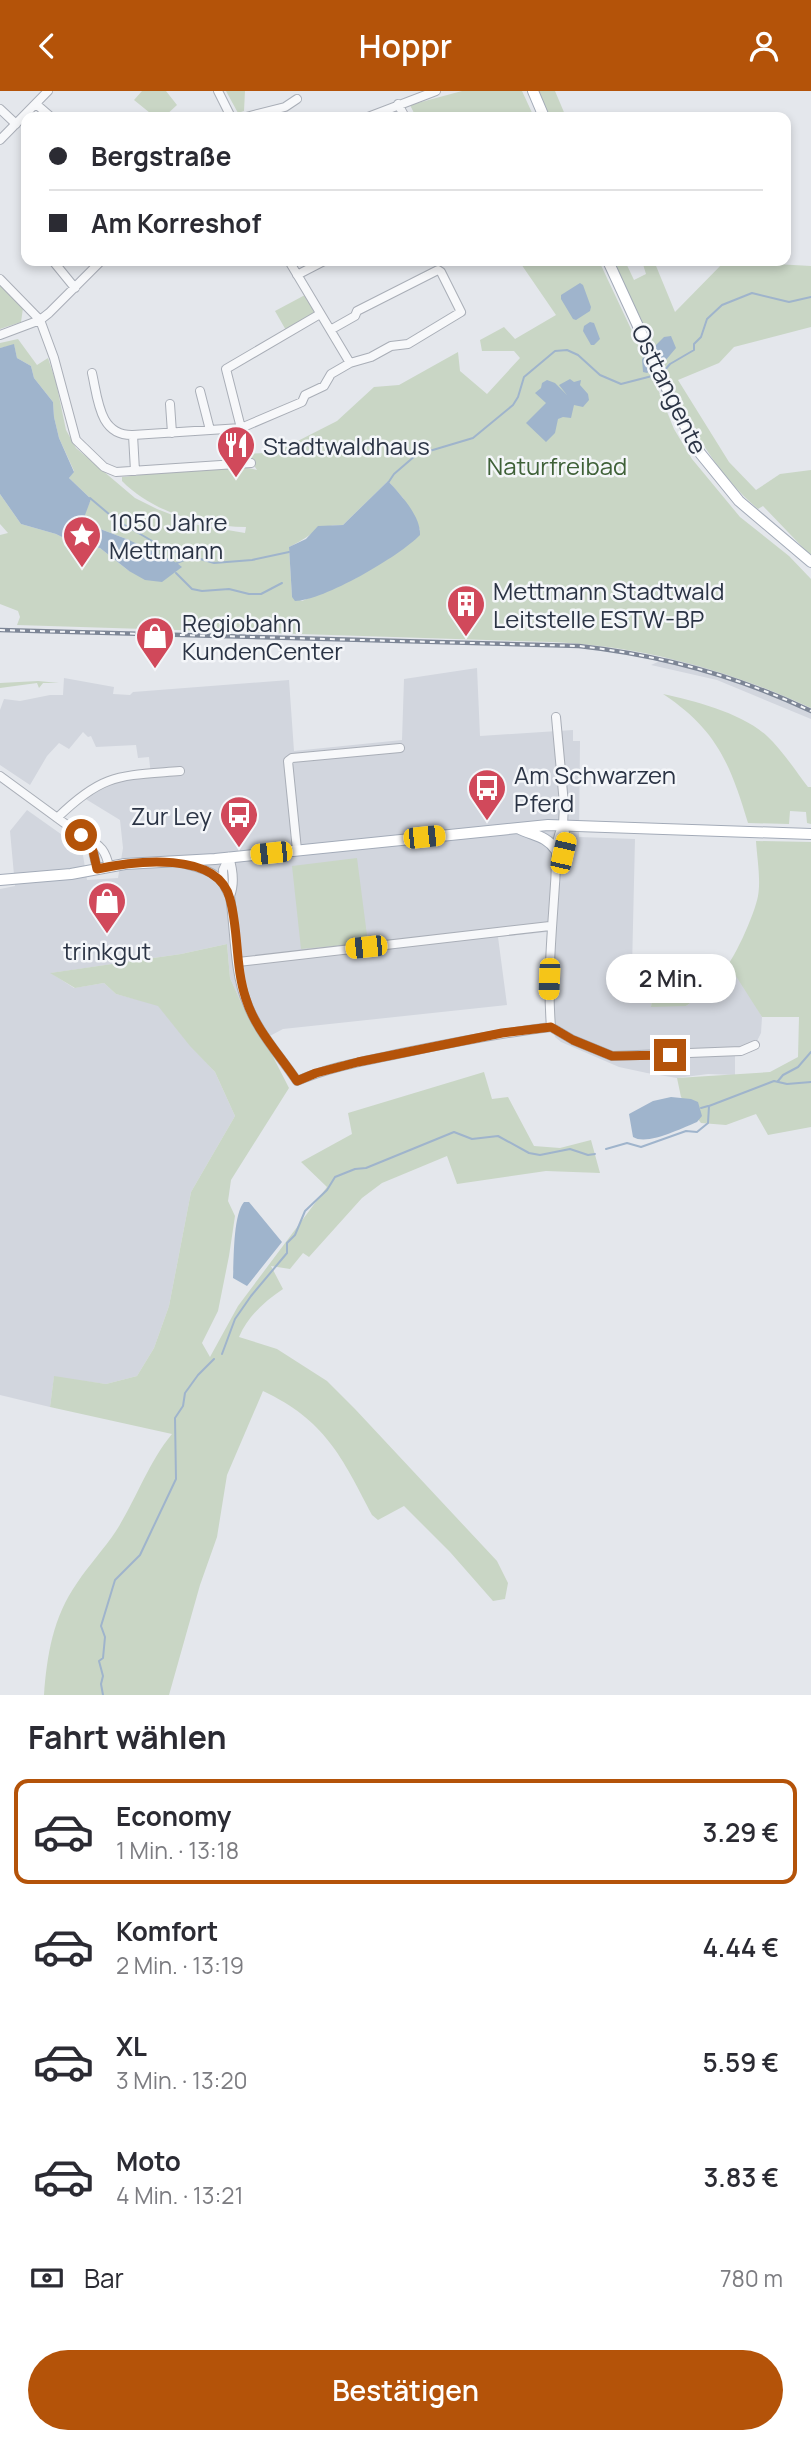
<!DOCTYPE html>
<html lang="de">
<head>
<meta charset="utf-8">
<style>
	:root { --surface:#fff; --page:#f2f2f3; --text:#2b2b33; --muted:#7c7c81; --line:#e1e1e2; --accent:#b45309 }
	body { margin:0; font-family:Manrope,sans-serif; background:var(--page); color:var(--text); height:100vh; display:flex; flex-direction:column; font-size:26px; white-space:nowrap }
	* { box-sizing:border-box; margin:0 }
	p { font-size:23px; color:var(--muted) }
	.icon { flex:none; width:38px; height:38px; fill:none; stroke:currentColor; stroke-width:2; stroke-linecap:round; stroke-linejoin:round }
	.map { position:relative; height:1604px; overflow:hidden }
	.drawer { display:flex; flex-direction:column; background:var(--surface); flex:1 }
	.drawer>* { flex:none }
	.banner { position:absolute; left:21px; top:21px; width:770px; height:154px; border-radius:14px; box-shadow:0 4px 10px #0003; display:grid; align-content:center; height:154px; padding:0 28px; background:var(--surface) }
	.end { position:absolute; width:32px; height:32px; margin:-16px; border:9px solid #b45309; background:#fff; box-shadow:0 0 0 4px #fff }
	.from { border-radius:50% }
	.bubble { position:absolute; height:49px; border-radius:24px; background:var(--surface); box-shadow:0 4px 10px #0003; font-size:23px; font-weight:600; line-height:49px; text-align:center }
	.car { position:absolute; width:21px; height:42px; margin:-21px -10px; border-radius:9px; box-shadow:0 0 5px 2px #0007; background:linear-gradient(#f5c518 24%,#345 0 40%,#f5c518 0 76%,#345 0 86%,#f5c518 0) }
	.banner b { display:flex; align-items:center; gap:24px; height:66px; font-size:26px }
	.banner b+b { border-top:2px solid var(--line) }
	.banner i { width:18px; height:18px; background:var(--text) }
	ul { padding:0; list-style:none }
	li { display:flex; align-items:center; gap:21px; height:105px; margin:0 14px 10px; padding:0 14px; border:4px solid transparent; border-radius:14px }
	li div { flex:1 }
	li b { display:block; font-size:26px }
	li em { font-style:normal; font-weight:600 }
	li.current { border-color:var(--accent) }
	li>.icon { width:63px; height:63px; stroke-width:1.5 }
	h2 { padding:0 28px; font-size:32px; line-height:84px }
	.pay { display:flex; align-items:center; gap:18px; height:77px; padding:0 28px; font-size:26px }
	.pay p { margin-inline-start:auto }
	.button { display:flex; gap:14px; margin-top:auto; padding:14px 28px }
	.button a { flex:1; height:80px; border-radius:42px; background:var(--accent); color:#fff; font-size:28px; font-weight:600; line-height:80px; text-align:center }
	header { display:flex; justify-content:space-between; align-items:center; height:91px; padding:0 28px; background:var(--accent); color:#fff; font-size:32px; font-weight:600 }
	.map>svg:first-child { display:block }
	.built { fill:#d2d6de }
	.green { fill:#c9d6c5; fill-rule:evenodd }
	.water { fill:#9fb4cc }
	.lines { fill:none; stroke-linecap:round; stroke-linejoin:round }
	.stream { stroke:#9fb4cc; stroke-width:2 }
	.minor-casing { stroke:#a9aeb7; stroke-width:10 }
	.major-casing { stroke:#a3abb8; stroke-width:12 }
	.minor { stroke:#f7f8fa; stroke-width:8 }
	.major { stroke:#fff; stroke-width:10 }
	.rail-casing { stroke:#7d8696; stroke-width:4.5 }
	.rail { stroke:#f4f6f9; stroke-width:2; stroke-dasharray:5; stroke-linecap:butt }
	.route { stroke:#b45309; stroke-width:9 }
	.labels { text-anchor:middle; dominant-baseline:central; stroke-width:5; stroke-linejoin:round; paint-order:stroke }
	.street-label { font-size:24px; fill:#2b3445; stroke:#f4f6f9 }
	.poi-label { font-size:24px; fill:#2b3445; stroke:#f4f6f9; text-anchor:start }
	.park-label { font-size:24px; fill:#3f6138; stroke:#f4f6f9 }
</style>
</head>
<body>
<header><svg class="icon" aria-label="back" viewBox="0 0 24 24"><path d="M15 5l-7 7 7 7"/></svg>Hoppr<svg class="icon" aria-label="person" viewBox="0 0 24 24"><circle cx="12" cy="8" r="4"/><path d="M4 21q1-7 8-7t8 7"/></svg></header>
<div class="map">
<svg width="811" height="1604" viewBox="0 0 811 1604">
	<rect width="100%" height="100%" fill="#e4e7ec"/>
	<!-- built -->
	<path class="built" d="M669 566 699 573 778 602 811 617V628L717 589 651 574Z
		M477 577 480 645 573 639V650H580L579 746 635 748 632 877 655 880 651 915H686L734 882 748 901 762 926 761 942 755 954 735 960V984L708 983 677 987 647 982 619 976 561 951 555 946 545 906 547 841 498 846 507 914 283 938 264 948 244 918 230 887 227 853 181 863 51 882 74 897 104 892 116 903 158 914 190 954 215 981 235 1025 191 1101 169 1215 154 1257 137 1285 106 1293 54 1286 50 1316 0 1304V798L15 795 10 740 27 719 82 758 87 789 118 787 123 757 120 729 84 707 108 692 151 685 149 666 138 667 136 654 96 656 91 645 88 646 83 641 69 658 59 652 47 665 30 694 0 674V619L4 608 20 610 50 604H63L64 587 114 596 113 603 130 604 133 601 289 589 294 660 402 649 404 588Z"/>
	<!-- green -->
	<path class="green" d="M142 0H166L177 14 164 26H155L134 9Z
		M226 0H245L244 20 238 22Z
		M462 0H522L534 26H416L410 14Z
		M539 0H555L566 26H549Z
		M519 170H599L639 255 649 245 615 174 616 170H625L634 189 646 183 642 170H654L675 221 725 170 811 175V236L734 256 719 272 678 289 729 371 756 399 780 383 811 379V465L763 415 758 418C717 383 691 337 668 288L657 296 674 338 692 368 740 426 789 465 811 488V617C728 579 643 555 551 551L17 534 20 526 18 520 0 513V444L8 442 0 433V403L21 433 56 443 74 452 100 457 129 480V449L95 436 84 424 91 408 69 387 74 380 59 347 54 326 53 311 34 287 31 275 17 267 14 254 0 257V252L18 248 37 274 48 267 56 291 66 339 76 357 135 407 157 418 198 434 245 442 246 436C204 436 152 421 122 390V386L140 384 146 381 244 376 257 379 247 363 265 362 281 354 284 357 337 330 374 296 399 294 458 261 460 280 487 303 520 267 514 260H482L480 249 504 236 515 248 556 224ZM388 390 403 407 420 439 390 466 356 487 302 510 292 506 289 456C311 446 318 433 343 434Z
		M0 194 23 217 21 231 0 238Z
		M305 204 317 224 287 241 275 220Z
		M38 590 59 592H43L39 597 37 592 0 597V592Z
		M663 603C695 610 742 622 767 645 782 659 795 679 808 696H811V733L807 732 806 721 790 720 789 733 748 732C730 672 716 638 663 603Z
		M756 750 811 751V1036L768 1044 756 1023 726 1034 701 1032 681 1006 677 987 770 981 798 966 799 926H762L734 882 686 915 651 916 655 880C673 885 703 895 720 883 733 873 755 822 758 805 761 788 757 767 756 750Z
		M357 767 368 852 301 858 292 775Z
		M227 853 230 887 244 918 264 948 289 997 231 1089 228 1110 235 1125 229 1165 218 1220 202 1252 210 1266 238 1215 327 1096 301 1071 352 1043 348 1022 484 981 492 1008 508 1006 534 1055 560 1057 591 1049 600 1082 546 1080 457 1093 447 1065 382 1092 362 1107 309 1166 303 1162 290 1178 271 1175 283 1198C265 1210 248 1225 239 1246L277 1258 327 1290 355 1318 497 1470 508 1492 505 1508 493 1510 450 1461 404 1415 378 1429 372 1424C342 1366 325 1329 263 1300L227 1384 217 1446 200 1494 169 1604H44C47 1564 53 1526 77 1492 89 1474 104 1458 116 1440 136 1409 148 1372 172 1343L50 1316 54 1285 106 1293 137 1285 154 1257 169 1215 191 1101 235 1025 215 981 190 955 158 915 116 903 104 892 75 897 50 882 181 863Z"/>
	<!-- water -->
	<path class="water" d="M580 192 583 194 591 216 590 220 576 229 573 228 561 208V204Z
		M590 231 594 232 600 248 594 254H591L583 240 584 235Z
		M671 245 676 257 665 270 647 282 643 281 642 268 664 246Z
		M14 253 17 267 31 275 34 287 53 311 54 326 59 347 74 381 69 387 91 408 85 424 95 436 129 449 177 472 182 476 162 491 145 489 129 480 100 457 74 452 56 443 21 433 0 403V257Z
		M570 288 574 291 581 289 580 294 588 303 589 309 583 316 574 314 571 327 563 326 558 328 555 342 546 351 526 332 546 312 535 302 541 297 542 292 547 289 555 292 567 304 559 294Z
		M388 390C400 403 421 425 420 444 400 465 323 510 295 510L292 506 289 456 306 448 318 435 343 434Z
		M671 1006 691 1008 698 1011 702 1025 697 1031C682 1037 647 1055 633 1046L629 1023 653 1010Z
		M244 1111H249L282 1151 247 1195 233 1187C234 1168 233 1124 244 1111Z"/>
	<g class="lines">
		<!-- stream -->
		<path class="stream" d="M664 280 670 273 694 259V253L701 246 707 228 722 214 752 202 789 211 811 206
			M388 392 394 383 416 364 473 347 513 314 518 306 524 286 555 260 567 259 578 264 600 284 621 293 656 284
			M90 407 116 429 166 458 214 472 252 469 289 461
			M177 472 191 466
			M176 482 192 498 202 500 229 498 249 503H261L282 492
			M778 990 783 984 798 976 811 961
			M701 1017 708 1015
			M606 1058 627 1052 641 1056 686 1040 697 1041 708 1032 709 1015 774 990 787 993 811 991
			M222 1263 235 1228 251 1205 287 1162V1152L295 1144 305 1120 327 1099 335 1086 355 1078 366 1077 454 1041 472 1048 498 1045 529 1062 540 1064 570 1058 588 1064 595 1063
			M103 1604 101 1593 103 1585 99 1570 103 1567 105 1546 101 1535 115 1489 140 1464 176 1388 175 1327 183 1315 185 1302 198 1284 214 1268"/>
		<defs>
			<path id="minor" d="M218 0 231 26
				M36 13 51 26
				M398 13 405 26
				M0 18 16 33
				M246 26 285 16 297 8
				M368 26 436 0
				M0 49 48 0
				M53 170 75 197
				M289 170 350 272
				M297 184 324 170
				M0 188 40 229 54 267 76 349 104 376 116 381 251 372
				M0 244 40 229 49 222 101 170
				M92 282C98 308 99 345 133 344
				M200 300 210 339
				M170 313 172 342
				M241 337 226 278 320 223
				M135 380 133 344 241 337 302 311 305 304 324 295 331 283 350 272 371 266 391 255 408 253 461 221 441 181 438 179 357 220 355 225 332 238
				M556 626 564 713 563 734 566 746 558 772
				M0 685 86 748C101 753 106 761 109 776
				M57 727C103 682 119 685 180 680
				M86 748 93 760 97 778
				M297 759 288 670 292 667 400 657
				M229 766C233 779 235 792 230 805
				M179 771C193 776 212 778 221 790 225 794 226 800 230 805 235 838 234 882 247 912 258 941 280 965 297 990 332 975 370 969 407 961 455 951 502 942 551 936
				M224 794 223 779 229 766
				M238 871 550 835
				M551 936 573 949 612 965 741 960 755 954
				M551 936C547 887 552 841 555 793 557 772 553 753 563 734"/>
			<path id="major" d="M533 0 544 26
				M608 170 679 324 700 362 739 410 811 471
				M518 737C533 745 546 744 556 759
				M0 789 71 783 125 773 215 768 548 734 811 743"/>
		</defs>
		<!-- minor casing -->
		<use href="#minor" class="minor-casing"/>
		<!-- major casing -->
		<use href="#major" class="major-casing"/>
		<!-- minor -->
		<use href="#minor" class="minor"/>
		<!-- major -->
		<use href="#major" class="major"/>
		<defs>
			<path id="rail" d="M0 539 579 555C661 564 737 585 811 620"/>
		</defs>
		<!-- rail casing -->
		<use href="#rail" class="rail-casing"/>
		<!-- rail -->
		<use href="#rail" class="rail"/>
	</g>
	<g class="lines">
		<!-- route -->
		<path class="route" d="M81 744 93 760 97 778C134 770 218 759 230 808 239 841 235 876 246 908 255 938 280 964 297 990L316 982 358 971 502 942 551 936 573 949 612 965 670 964"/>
	</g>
	<!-- icons -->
	<defs>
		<symbol id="restaurant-pin" viewBox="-11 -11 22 30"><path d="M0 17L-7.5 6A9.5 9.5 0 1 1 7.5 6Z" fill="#d1495b" stroke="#f4f6f9"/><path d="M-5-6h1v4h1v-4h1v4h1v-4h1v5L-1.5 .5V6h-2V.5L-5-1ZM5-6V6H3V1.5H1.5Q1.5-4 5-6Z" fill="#fff"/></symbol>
		<symbol id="sight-pin" viewBox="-11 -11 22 30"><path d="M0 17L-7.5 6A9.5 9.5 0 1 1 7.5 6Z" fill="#d1495b" stroke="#f4f6f9"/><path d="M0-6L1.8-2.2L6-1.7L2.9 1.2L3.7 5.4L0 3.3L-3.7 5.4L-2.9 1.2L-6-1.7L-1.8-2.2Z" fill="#fff"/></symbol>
		<symbol id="building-pin" viewBox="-11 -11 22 30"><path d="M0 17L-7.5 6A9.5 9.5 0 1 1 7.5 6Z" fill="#d1495b" stroke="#f4f6f9"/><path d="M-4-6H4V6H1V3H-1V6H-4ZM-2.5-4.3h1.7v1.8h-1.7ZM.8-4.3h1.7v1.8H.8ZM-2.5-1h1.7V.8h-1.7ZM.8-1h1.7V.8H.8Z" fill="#fff"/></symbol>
		<symbol id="shop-pin" viewBox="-11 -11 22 30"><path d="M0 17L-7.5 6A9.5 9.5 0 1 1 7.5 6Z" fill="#d1495b" stroke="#f4f6f9"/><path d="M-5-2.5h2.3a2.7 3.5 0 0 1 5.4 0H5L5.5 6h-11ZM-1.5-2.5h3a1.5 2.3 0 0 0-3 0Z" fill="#fff"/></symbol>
		<symbol id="bus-pin" viewBox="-11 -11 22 30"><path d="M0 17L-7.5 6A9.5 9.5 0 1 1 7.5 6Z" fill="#d1495b" stroke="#f4f6f9"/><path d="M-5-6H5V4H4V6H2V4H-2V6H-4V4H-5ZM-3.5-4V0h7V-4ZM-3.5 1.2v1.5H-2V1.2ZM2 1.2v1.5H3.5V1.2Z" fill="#fff"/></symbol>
	</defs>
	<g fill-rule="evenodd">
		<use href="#restaurant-pin" x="214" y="332" width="44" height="60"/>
		<use href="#sight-pin" x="60" y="422" width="44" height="60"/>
		<use href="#building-pin" x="444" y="491" width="44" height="60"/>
		<use href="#shop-pin" x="133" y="523" width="44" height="60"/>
		<use href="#bus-pin" x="465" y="675" width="44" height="60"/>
		<use href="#bus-pin" x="217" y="702" width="44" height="60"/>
		<use href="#shop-pin" x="85" y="788" width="44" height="60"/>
	</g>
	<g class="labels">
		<!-- street labels -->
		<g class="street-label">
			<text transform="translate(670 298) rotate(64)">Osttangente</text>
		</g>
		<!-- poi labels -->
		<g class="poi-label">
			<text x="263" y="354">Stadtwaldhaus</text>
			<text x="109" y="430">1050 Jahre<tspan x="109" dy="28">Mettmann</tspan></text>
			<text x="493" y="499">Mettmann Stadtwald<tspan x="493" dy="28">Leitstelle ESTW-BP</tspan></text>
			<text x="182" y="531">Regiobahn<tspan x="182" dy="28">KundenCenter</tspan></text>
			<text x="514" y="683">Am Schwarzen<tspan x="514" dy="28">Pferd</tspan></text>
			<text x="212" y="724" text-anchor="end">Zur Ley</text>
			<text x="107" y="859" text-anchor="middle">trinkgut</text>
		</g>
		<!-- park labels -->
		<g class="park-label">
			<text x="557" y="374">Naturfreibad</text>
		</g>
	</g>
</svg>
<i class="end from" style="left:81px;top:744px"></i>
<i class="end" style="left:670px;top:964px"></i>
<div class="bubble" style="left:606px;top:863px;width:130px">2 Min.</div>
<i class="car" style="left:424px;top:746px;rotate:84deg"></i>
<i class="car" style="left:271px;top:762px;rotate:264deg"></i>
<i class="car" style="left:563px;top:762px;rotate:13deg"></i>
<i class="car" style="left:366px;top:856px;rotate:264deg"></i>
<i class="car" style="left:549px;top:888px;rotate:182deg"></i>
<div class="banner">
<b><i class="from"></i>Bergstraße</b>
<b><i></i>Am Korreshof</b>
</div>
</div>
<section class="drawer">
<h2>Fahrt wählen</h2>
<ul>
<li class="current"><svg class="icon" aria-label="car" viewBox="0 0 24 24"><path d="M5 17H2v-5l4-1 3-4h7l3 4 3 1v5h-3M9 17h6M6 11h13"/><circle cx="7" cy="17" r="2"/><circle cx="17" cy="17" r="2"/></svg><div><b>Economy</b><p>1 Min. · 13:18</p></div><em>3.29 €</em></li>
<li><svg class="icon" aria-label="car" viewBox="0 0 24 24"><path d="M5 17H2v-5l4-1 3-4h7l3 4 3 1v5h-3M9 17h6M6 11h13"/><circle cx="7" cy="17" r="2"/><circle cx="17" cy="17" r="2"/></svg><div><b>Komfort</b><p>2 Min. · 13:19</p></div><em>4.44 €</em></li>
<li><svg class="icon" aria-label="car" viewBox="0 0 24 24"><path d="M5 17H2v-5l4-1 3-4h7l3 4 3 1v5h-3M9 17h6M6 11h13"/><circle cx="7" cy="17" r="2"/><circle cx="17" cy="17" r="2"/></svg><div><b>XL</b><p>3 Min. · 13:20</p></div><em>5.59 €</em></li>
<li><svg class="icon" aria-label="car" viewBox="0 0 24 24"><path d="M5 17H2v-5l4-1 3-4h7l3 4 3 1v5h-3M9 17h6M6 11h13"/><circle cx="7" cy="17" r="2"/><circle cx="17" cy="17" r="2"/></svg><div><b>Moto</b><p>4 Min. · 13:21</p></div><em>3.83 €</em></li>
</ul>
<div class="pay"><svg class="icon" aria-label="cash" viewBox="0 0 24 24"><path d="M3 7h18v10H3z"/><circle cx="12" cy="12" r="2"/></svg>Bar<p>780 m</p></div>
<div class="button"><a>Bestätigen</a></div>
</section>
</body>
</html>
